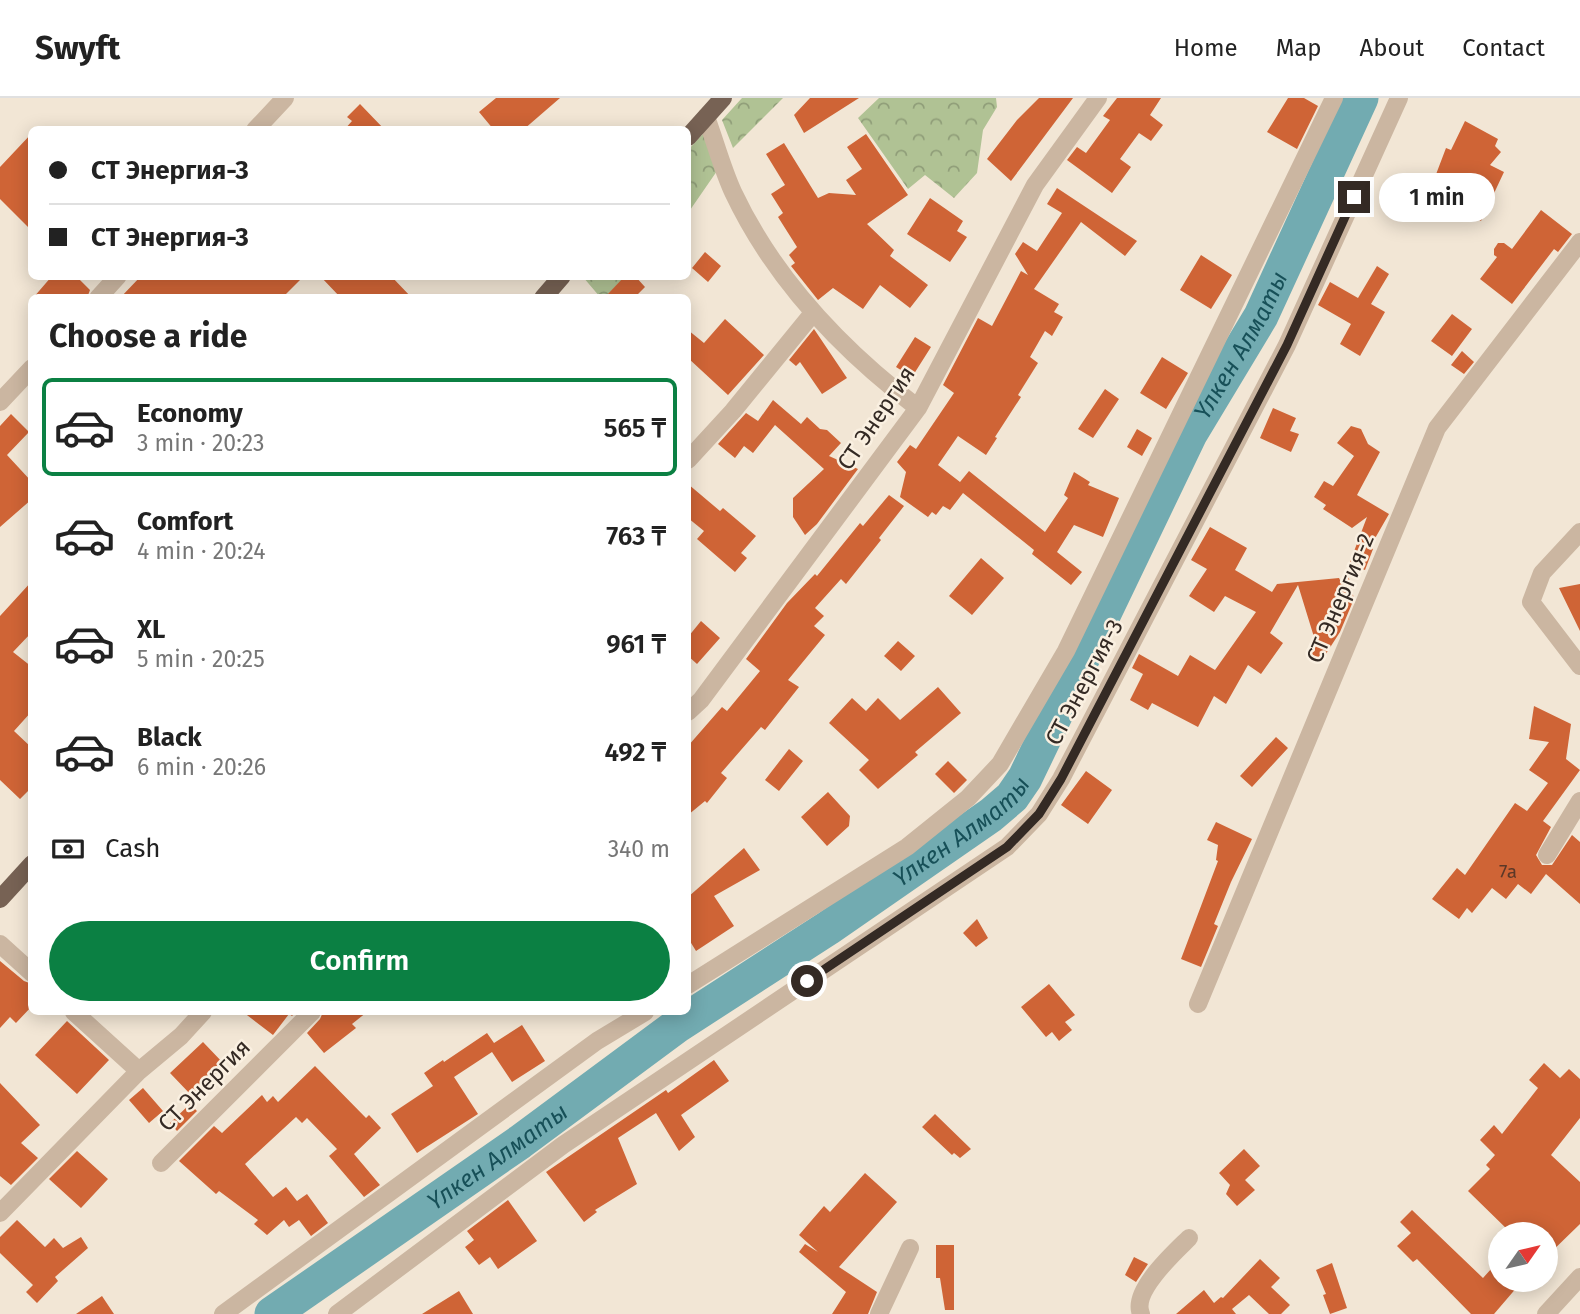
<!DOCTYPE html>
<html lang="en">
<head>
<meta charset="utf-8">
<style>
	:root { --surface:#fff; --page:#f2f2f2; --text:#222; --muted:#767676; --line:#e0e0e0; --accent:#0b8043 }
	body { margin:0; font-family:"Fira Sans",sans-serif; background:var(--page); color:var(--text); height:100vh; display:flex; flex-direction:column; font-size:26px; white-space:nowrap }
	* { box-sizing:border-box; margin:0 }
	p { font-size:23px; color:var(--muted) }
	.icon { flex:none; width:38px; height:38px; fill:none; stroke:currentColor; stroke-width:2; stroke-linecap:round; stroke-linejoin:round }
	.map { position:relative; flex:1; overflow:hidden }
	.details { position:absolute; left:28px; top:196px; width:663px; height:721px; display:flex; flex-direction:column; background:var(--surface); border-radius:10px; box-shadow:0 4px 18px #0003 }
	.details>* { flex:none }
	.banner { position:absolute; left:28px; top:28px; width:663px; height:154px; border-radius:10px; box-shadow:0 4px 18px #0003; display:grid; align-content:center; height:154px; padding:0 21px; background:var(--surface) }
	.needle { width:46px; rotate:56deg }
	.controls { position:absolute; left:1488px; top:1124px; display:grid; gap:14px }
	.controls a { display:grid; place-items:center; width:70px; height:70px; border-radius:50%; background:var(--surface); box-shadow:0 4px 18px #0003; font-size:35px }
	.end { position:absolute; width:32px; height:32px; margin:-16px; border:9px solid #342a24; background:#fff; box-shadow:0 0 0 4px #fff }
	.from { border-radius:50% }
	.bubble { position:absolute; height:49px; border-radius:24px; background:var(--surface); box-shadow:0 4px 18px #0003; font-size:23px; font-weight:600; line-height:49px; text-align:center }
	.banner b { display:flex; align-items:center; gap:24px; height:66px; font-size:26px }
	.banner b+b { border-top:2px solid var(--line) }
	.banner i { width:18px; height:18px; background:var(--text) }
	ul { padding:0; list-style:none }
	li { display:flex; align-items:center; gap:21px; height:98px; margin:0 14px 10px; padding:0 7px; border:4px solid transparent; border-radius:10px }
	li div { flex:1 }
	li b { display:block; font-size:26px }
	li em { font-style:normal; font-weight:600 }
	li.selected { border-color:var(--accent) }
	li>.icon { width:63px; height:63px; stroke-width:1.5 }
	h2 { padding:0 21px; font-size:32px; line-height:84px }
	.pay { display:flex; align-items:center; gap:18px; height:77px; padding:0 21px; font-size:26px }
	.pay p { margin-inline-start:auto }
	.action { display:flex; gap:14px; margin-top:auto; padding:14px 21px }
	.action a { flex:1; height:80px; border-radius:42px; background:var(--accent); color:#fff; font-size:28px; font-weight:600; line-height:80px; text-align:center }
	header { display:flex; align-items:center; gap:42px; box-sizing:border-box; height:98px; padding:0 35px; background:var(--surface); border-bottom:2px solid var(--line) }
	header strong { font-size:33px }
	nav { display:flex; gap:38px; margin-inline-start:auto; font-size:24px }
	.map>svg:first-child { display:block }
	.forest { fill:url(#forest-crowns) }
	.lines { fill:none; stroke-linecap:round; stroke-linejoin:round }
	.river { stroke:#72abb1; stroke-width:35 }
	.building { fill:#cf6436 }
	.minor { stroke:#cbb6a1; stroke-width:18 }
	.major { stroke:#776254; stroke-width:18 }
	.route { stroke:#342a24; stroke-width:9 }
	.labels { text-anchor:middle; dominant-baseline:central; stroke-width:5; stroke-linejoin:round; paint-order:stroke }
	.number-label { font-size:19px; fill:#5b3828 }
	.street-label { font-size:23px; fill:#342a24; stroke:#faf0e1 }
	.water-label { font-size:24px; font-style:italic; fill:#175058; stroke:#faf0e1 }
</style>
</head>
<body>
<header>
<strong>Swyft</strong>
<nav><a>Home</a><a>Map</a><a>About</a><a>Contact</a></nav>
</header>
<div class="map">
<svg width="1580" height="1216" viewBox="0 0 1580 1216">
	<defs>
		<pattern id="forest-crowns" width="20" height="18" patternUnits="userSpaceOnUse" patternTransform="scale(1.75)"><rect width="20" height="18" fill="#b0c294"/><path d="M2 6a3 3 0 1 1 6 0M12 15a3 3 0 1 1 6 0" fill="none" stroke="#909e79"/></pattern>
	</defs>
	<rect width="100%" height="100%" fill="#f2e6d5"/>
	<!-- forest -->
	<path class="forest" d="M742 0H783L733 50 722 22Z
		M879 0H996L997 9 983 32 977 75 954 100 925 77 908 91 858 20Z
		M703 36 717 73 688 115V52Z
		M583 179H625L604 200 600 199Z"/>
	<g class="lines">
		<!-- river -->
		<path class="river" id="s1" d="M272 1216 520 1044 678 927 828 830 991 717 1012 699 1025 680 1190 336 1261 218 1361 0"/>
	</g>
	<!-- building -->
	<path class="building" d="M496 0H560L523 32H494L479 14Z
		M810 0H859L804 35 794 17Z
		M1039 0H1073L1011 83 987 61 1017 22Z
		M1117 0H1161L1150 17 1163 27 1151 43 1139 35 1120 61 1131 69 1112 95 1067 62 1077 49 1086 55 1110 22 1103 18Z
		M1288 0H1304L1318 8 1297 51 1267 34Z
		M360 6 385 32H344L352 23 347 19Z
		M1465 23 1498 41 1495 48 1501 54 1490 67 1504 74 1481 123 1467 116 1476 95 1435 79 1446 50 1451 52Z
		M32 35V133L0 101V69Z
		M866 36 908 97 867 126 894 152 890 158 928 187 910 210 880 187 863 211 833 190 818 202 791 168 795 165 789 157 797 149 778 119 783 115 771 96 785 87 766 56 784 45 818 100 829 95 856 97 846 82 862 71 847 49Z
		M1057 90 1137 143 1125 158 1081 124 1034 191 1059 206 1054 214 1063 219 1052 238 1045 233 1030 259 1038 265 1018 297 1021 299 995 339 997 340 986 357 958 338 938 367 960 384 969 373 1045 434 1068 400 1064 397 1074 374 1090 384 1088 387 1119 400 1103 439 1074 427 1057 454 1082 474 1071 487 1032 456 1034 452 963 395 950 412 943 408 936 417 932 414 928 419 900 399 906 374 897 364 910 347 916 351 954 295 943 287 978 220 992 228 1021 173 1028 177 1015 156 1023 144 1037 153 1062 115 1047 106Z
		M930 100 963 123 957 133 967 139 950 164 907 136Z
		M1541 112 1572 136 1558 154 1554 151 1512 206 1480 181 1497 159 1494 157V151L1498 145H1504L1512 151Z
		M705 154 721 168 708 184 692 170Z
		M1201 157 1232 177 1211 211 1180 192Z
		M1377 168 1389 176 1371 206 1385 214 1360 258 1340 246 1351 226 1318 207 1330 184 1358 200Z
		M52 178H76L90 192 87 200H33Z
		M141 178H304L282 200H120Z
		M320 178H391L412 200H341Z
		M625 178H635L645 189 634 200H604Z
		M1452 216 1472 231 1452 258 1431 243Z
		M725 221 764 257 728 297 688 260V232L704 245Z
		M814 231 847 280 822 296 800 264 796 268 789 262Z
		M915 239 931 249 912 279 896 269Z
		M1462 253 1474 264 1464 276 1451 267Z
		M1162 259 1188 275 1166 311 1140 295Z
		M1105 291 1119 301 1093 340 1078 331Z
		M773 302 801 326 807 319 820 331 827 332 841 345 829 358 858 371 817 426 805 437 793 419V400L824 371 775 327 753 355 744 348 735 360 718 346 746 315 758 323Z
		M1273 310 1296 320 1290 333 1299 336 1291 354 1260 340Z
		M11 316 29 334 7 357 32 384V401L0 429V328Z
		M1351 328 1361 331 1368 346 1380 354 1357 397 1389 416 1370 449 1373 451 1365 472 1358 470 1355 475 1347 472 1367 419 1352 430 1323 411 1326 407 1314 399 1324 383 1333 388 1354 358 1337 345Z
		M1137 331 1152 340 1142 358 1127 349Z
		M688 386 720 413 723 410 756 438 741 455 747 460 735 474 697 441 704 433 688 420Z
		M889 397 904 408 879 440 881 442 846 486 841 481 815 510 824 518 814 528 825 537 788 582 799 589 765 632 761 629 721 675 727 680 707 705 705 703 688 717V648L722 609 727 613 760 573 746 561 787 505 815 476 817 478 860 425 863 428Z
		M1210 429 1247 450 1235 472 1272 494 1277 486 1339 480 1342 486 1347 472 1354 501 1340 534 1322 562 1307 554 1314 539 1298 487 1270 535 1283 545 1261 576 1248 567 1226 606 1214 598 1198 629 1152 605 1148 612 1130 602 1143 576 1132 570 1139 556 1178 578 1190 557 1215 572 1256 514 1225 498 1214 514 1189 498 1207 471 1191 462Z
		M981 460 1004 480 972 517 949 498Z
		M32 483V534L13 554 32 569V613L14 633 32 650V689L20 701 0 682V518Z
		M1580 486V533L1559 490Z
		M701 523 720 540 697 566 688 558V539Z
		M898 543 915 558 901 573 884 558Z
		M938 589 961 615 915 654 918 657 878 691 859 672 869 662 829 625 852 600 866 613 878 600 900 622Z
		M1534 608 1571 626 1566 661 1580 672 1543 723 1551 729 1536 757 1542 767H1552L1572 737 1580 744V806L1546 776 1531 796 1518 786 1506 801 1492 790 1472 815 1467 810 1459 821 1432 801 1457 770 1465 777 1515 705 1527 713 1548 685 1529 672 1549 644 1529 641Z
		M1276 639 1288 650 1252 689 1240 678Z
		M789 651 803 663 779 693 765 682Z
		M948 663 967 682 954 695 935 676Z
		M1086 673 1112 692 1088 726 1061 707Z
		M828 694 850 718 849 728 827 748 801 719Z
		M1216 724 1252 741 1231 784 1214 826 1218 828 1201 869 1181 861 1218 763 1216 762 1218 747 1207 742Z
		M744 750 760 772 714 798 734 828 696 853 688 840V799Z
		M977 821 988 840 976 849 963 835Z
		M0 863 24 883 32 886V908L16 925 10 919 0 930Z
		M1049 886 1075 917 1065 924 1072 932 1059 943 1052 934 1046 939 1021 909Z
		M243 914H296L292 918 289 916 273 937Z
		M323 914H367L352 926 356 930 324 955 307 935 320 921Z
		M67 923 109 962 77 996 35 957Z
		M522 927 545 963 512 984 492 954 454 979 478 1016 417 1055 391 1016 433 988 424 975 443 962 444 964 487 935 494 945Z
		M203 944 225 967 192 998 170 975Z
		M714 962 729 983 681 1017 695 1039 679 1053 656 1015 618 1040 637 1086 595 1112 597 1114 584 1124 546 1074 666 992 668 995Z
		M1544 965 1560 980 1569 971 1580 981V1020L1551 1057 1580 1084V1126L1545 1160V1136H1512L1468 1093 1490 1071 1486 1067 1495 1057 1480 1042 1494 1027 1502 1036 1538 990 1529 982Z
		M315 968 366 1020 369 1017 381 1030 354 1056 380 1087 364 1099 329 1058 337 1051 307 1020 302 1025 296 1019 245 1066 273 1099 286 1089 297 1103 307 1096 328 1125 311 1138 299 1122 289 1129 284 1122 267 1137 254 1126 258 1122 219 1093 216 1096 179 1063 214 1028 222 1035 262 997 267 1004 273 998 278 1004Z
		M0 985 40 1027 21 1045 38 1060 11 1087 0 1078Z
		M143 990 163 1013 149 1025 129 1002Z
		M190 1006 197 1013 177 1033 170 1025Z
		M935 1016 971 1051 960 1060 954 1055 952 1057 922 1029Z
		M1244 1051 1260 1068 1245 1082 1255 1092 1237 1108 1226 1096 1230 1087 1219 1075Z
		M77 1053 108 1081 81 1110 49 1081Z
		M865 1075 897 1104 839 1169 877 1194 868 1216H832L846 1194 799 1154 805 1146 818 1154 799 1137 824 1108 830 1114Z
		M508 1102 537 1143 498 1171 490 1159 479 1167 465 1149 474 1142 467 1133Z
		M1412 1112 1483 1180 1500 1161V1181H1524L1494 1216H1471L1417 1161 1413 1164 1397 1148 1411 1135 1400 1124Z
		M17 1122 45 1149 54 1140 63 1150 81 1139 88 1150 55 1179 58 1183 37 1205 26 1194 33 1187 0 1155V1139Z
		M936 1147H954V1212H945L940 1180H936Z
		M1134 1159 1148 1166 1136 1184 1125 1177Z
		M1260 1161 1280 1180 1271 1189 1290 1207 1281 1216H1269L1249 1197 1232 1211 1236 1216H1176L1204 1192 1214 1205 1221 1199 1223 1200Z
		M1332 1165 1347 1210 1330 1216 1323 1197 1326 1196 1316 1172Z
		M459 1193 473 1216H422Z
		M102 1198 114 1216H76Z"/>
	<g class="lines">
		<!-- minor -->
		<path class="minor" d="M706 19C715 43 722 70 733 94 774 181 843 253 918 310
			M255 32 285 0
			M98 200 118 178
			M0 304 32 270
			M688 362 733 313 813 215
			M1580 434 1542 475 1531 504 1580 568
			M688 614 701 602 918 310 1035 87 1098 0
			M1547 757 1580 703
			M0 846 32 875
			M688 887 907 749 968 700 1000 666 1066 553 1334 0
			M1198 906 1437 330 1580 144
			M74 914 139 973
			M161 1065 312 914
			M0 1115 139 973 181 938 203 914
			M223 1216 597 943 645 914
			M337 1216 563 1047 1007 749 1039 716 1061 681 1287 247 1399 0
			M879 1216 910 1150
			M1141 1216C1131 1193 1175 1154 1189 1140
			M1546 1216 1580 1179"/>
		<!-- major -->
		<path class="major" d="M688 39 723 0
			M543 200 562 178
			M0 801 32 766"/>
	</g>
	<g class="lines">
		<!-- route -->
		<path class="route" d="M807 883 1007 749 1039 716 1061 681 1287 247 1354 99"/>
	</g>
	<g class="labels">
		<!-- number labels -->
		<g class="number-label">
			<text x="1508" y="773">7а</text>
		</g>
		<!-- street labels -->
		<g class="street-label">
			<text transform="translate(876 320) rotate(-56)">СТ Энергия</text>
			<text transform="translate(1340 500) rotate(-67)">СТ Энергия-2</text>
			<text transform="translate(1084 584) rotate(-62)">СТ Энергия-3</text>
			<text transform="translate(204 987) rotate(-45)">СТ Энергия</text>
		</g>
		<!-- water labels -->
		<g class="water-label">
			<text stroke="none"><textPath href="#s1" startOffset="1410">Үлкен Алматы</textPath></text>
			<text stroke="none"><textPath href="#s1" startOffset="842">Үлкен Алматы</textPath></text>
			<text stroke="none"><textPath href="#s1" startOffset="275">Үлкен Алматы</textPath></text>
		</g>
	</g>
</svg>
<div class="controls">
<a><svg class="needle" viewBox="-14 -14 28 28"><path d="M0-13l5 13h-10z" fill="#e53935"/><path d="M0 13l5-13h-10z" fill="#767676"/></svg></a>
</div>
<i class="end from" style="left:807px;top:883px"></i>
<i class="end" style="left:1354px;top:99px"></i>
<div class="bubble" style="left:1379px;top:75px;width:116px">1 min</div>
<div class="banner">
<b><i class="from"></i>СТ Энергия-3</b>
<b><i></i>СТ Энергия-3</b>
</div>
<section class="details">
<h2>Choose a ride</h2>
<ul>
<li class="selected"><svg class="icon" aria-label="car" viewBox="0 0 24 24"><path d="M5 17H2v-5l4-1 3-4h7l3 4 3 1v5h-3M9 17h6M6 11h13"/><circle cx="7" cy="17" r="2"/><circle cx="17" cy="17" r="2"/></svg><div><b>Economy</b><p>3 min · 20:23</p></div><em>565 ₸</em></li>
<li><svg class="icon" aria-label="car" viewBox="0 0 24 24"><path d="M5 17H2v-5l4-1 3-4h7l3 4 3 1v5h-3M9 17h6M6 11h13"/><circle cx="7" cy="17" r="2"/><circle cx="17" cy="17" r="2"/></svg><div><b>Comfort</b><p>4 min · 20:24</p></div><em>763 ₸</em></li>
<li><svg class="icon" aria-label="car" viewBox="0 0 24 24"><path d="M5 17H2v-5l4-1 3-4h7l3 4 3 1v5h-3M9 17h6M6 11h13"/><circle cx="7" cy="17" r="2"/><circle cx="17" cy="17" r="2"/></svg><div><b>XL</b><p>5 min · 20:25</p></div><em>961 ₸</em></li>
<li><svg class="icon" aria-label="car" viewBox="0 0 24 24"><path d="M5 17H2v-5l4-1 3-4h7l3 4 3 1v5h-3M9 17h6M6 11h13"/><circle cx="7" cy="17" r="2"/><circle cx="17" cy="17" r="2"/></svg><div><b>Black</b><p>6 min · 20:26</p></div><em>492 ₸</em></li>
</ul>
<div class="pay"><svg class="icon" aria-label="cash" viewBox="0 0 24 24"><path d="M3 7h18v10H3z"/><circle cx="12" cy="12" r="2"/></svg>Cash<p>340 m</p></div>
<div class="action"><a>Confirm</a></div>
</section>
</div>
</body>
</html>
